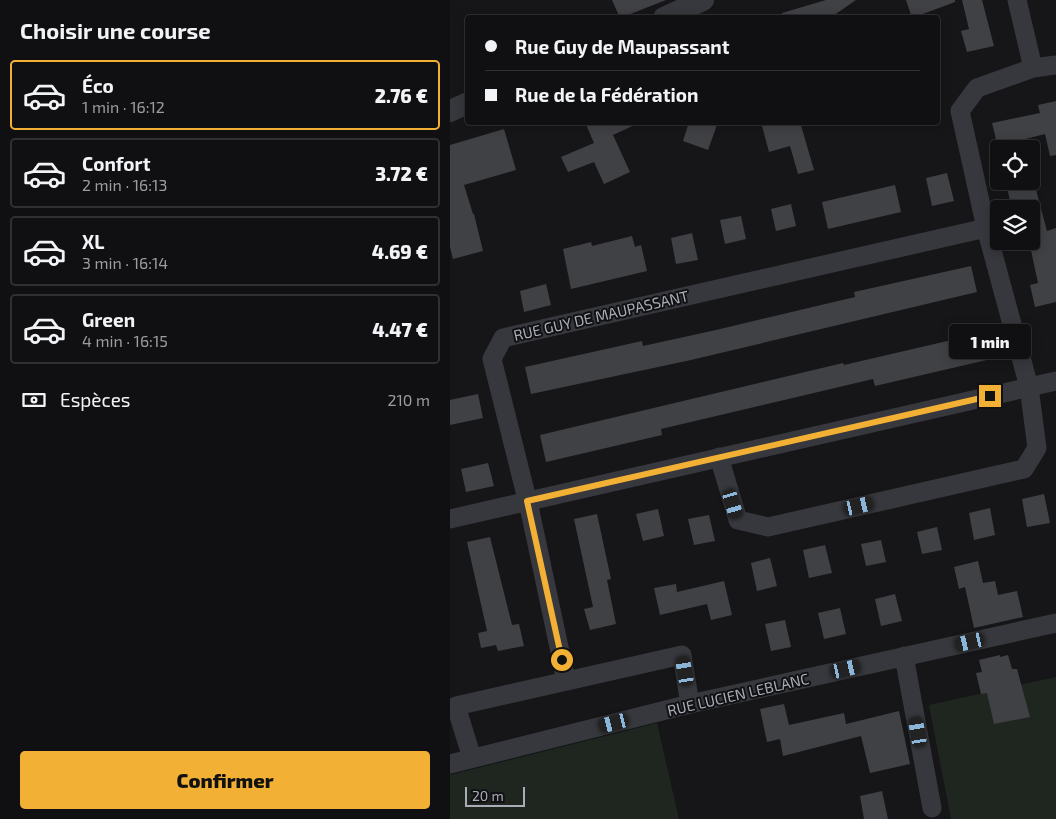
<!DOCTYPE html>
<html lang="fr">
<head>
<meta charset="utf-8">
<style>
	:root { --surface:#101012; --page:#19191b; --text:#f1f3f6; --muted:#9c9d9f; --line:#303032; --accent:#f2b134 }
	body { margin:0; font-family:"Exo 2",sans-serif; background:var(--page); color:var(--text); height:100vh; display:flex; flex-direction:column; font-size:19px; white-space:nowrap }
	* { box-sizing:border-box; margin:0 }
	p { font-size:16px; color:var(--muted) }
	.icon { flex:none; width:28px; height:28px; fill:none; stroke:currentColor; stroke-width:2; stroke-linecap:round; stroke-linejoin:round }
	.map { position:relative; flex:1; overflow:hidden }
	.drawer { display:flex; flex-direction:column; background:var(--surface); width:450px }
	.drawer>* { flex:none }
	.guide { position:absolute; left:15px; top:15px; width:475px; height:110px; border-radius:5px; box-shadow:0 2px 12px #0003,0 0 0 1px var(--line); display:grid; align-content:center; height:110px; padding:0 20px; background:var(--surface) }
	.tools { position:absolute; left:540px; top:140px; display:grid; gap:10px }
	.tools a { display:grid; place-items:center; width:50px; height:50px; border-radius:5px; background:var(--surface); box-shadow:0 2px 12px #0003,0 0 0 1px var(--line); font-size:25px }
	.scale { position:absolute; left:15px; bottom:12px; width:60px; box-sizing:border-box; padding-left:5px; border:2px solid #a8adb8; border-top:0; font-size:14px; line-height:18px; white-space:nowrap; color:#a8adb8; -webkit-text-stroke:4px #111113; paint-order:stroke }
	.end { position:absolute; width:22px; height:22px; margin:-11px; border:6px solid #f2b134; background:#111; box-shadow:0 0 0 2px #111 }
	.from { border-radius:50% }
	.bubble { position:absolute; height:35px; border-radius:5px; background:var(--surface); box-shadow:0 2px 12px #0003,0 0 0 1px var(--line); font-size:16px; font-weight:800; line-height:35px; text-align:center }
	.car { position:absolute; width:15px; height:30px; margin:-15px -8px; border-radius:6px; box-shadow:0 0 4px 1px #0007; background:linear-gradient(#222 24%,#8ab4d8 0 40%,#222 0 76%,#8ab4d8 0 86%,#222 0) }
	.guide b { display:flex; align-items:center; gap:18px; height:48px; font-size:19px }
	.guide b+b { border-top:1px solid var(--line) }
	.guide i { width:12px; height:12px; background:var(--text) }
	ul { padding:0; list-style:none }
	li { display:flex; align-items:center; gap:15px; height:70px; margin:0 10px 8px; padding:0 10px; border:2px solid var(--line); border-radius:5px }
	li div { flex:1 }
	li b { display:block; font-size:19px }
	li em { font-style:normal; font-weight:800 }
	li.on { border-color:var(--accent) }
	li>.icon { width:45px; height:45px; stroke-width:1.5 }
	h2 { padding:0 20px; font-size:22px; line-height:60px }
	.pay { display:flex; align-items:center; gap:12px; height:55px; padding:0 20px; font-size:19px }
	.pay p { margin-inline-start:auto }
	.action { display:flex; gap:10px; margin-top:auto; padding:10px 20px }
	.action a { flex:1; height:58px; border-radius:5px; background:var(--accent); color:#111; font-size:20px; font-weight:800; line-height:58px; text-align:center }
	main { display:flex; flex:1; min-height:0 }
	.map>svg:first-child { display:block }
	.green { fill:#1e261f }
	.building { fill:#404145 }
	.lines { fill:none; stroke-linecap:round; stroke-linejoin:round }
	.minor { stroke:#37383d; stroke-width:19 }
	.tertiary { stroke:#37383d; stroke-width:22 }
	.route { stroke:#f2b134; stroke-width:6 }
	.labels { text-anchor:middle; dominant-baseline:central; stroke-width:4; stroke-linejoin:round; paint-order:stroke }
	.street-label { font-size:15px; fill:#a8adb8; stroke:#111113 }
</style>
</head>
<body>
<main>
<section class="drawer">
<h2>Choisir une course</h2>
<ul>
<li class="on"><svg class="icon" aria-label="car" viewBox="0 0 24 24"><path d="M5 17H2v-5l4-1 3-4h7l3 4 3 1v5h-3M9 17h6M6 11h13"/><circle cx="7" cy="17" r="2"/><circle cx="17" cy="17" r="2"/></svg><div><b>Éco</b><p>1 min · 16:12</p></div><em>2.76 €</em></li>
<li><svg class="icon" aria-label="car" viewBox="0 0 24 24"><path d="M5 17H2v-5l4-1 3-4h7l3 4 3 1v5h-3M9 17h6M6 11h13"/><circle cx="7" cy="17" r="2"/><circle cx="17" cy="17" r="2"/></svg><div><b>Confort</b><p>2 min · 16:13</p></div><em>3.72 €</em></li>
<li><svg class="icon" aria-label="car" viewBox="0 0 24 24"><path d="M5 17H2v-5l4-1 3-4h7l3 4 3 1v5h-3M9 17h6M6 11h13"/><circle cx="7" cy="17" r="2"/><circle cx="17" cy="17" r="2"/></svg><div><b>XL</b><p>3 min · 16:14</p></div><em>4.69 €</em></li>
<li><svg class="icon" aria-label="car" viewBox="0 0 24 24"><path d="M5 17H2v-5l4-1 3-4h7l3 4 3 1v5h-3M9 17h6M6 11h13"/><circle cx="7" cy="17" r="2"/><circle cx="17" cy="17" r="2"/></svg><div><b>Green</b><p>4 min · 16:15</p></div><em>4.47 €</em></li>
</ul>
<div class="pay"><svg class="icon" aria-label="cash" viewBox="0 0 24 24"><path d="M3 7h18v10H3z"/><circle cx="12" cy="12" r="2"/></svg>Espèces<p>210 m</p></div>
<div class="action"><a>Confirmer</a></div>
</section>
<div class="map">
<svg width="606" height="819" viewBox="0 0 606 819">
	<rect width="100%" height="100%" fill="#161618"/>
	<!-- green -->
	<path class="green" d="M606 677V819H501L479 705Z
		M207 723 229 819H0V775Z"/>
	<!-- building -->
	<path class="building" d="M162 0H216L170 18Z
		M376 0H406L380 18H332V13Z
		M456 0H505V2L462 18Z
		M512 0H532L544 46 517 52 511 31 519 29Z
		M606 101V155L600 156 595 134 568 141 570 147 549 149V152L542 123 590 113 588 105Z
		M135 122H191L163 135 180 172 154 184 144 162 118 172 111 157 144 143Z
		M239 122H268L258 150 233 141Z
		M311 122H350L364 170 348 174 340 146 319 152Z
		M54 129 66 170 14 185 23 214H24L33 251 3 259 0 247V145Z
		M497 173 504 201 482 206 476 178Z
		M584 182 597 231 606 228V302L585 307 580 285 588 283 579 241H581V209H562L557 188Z
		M445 185 451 212 378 229 372 202Z
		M341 204 346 226 326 231 321 209Z
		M291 216 296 239 275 244 270 220Z
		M242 233 248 260 226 264 221 238Z
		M182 236 185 247 191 245 197 271 121 289 113 249 141 242 142 246Z
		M521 266 527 292 241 360 81 394 75 367 192 341 193 346 266 330 405 297 404 292Z
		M96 284 101 305 74 312 70 291Z
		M536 332 541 359 425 386 423 379 211 429 212 435 96 462 90 435 393 363 394 365Z
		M28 394 33 418 0 425V400Z
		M38 463 44 486 16 492 11 469Z
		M594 494 600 523 577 527 572 499Z
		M540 508 545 535 524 540 519 513Z
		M208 509 214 536 193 541 186 514Z
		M147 514 161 579 157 580 166 624 140 630 134 609 143 607 124 519Z
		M259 515 265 541 244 545 238 519Z
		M487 527 492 550 472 554 467 532Z
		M40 537 62 625 69 624 74 646 48 651 46 645 31 648 28 633 37 631 17 542Z
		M431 540 436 562 416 566 411 544Z
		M375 545 382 573 359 578 353 550Z
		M320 558 327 586 307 591 301 563Z
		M528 561 533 583 545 581 548 595 567 591 573 617 524 628 515 587 509 589 504 567Z
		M274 581 282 615 261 620 257 604 210 615 204 588 226 584 227 592Z
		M445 594 452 621 431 626 425 599Z
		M390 608 396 634 374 639 368 613Z
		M335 620 341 647 321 651 315 624Z
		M550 655V657L558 655 562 669H567L580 717 544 724 537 693 531 694 526 673 532 672 529 660Z
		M334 704 339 725 394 713 396 724 449 711 460 764 420 773 411 736 333 756 330 739 317 742 310 709Z
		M432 791 438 819H414L410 796Z"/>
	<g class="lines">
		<!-- minor -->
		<path class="minor" d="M567 0 583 68
			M269 457 288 520 318 527 574 469 587 448 579 387 536 228 510 111 527 88 583 68 606 65
			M0 519 606 381
			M454 656 482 808
			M116 680 80 511 42 359 53 338 536 228
			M22 758 6 706 232 655 240 704
			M0 764 240 704 606 623"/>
		<!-- tertiary -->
		<path class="tertiary" d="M214 18 253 0
			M0 111 18 103"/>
	</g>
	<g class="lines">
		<!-- route -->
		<path class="route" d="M112 660 77 501 540 396"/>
	</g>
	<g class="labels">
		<!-- street labels -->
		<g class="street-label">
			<text transform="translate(151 315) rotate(-13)">RUE GUY DE MAUPASSANT</text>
			<text transform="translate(288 694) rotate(-13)">RUE LUCIEN LEBLANC</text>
		</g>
	</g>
</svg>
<div class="tools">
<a><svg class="icon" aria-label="locate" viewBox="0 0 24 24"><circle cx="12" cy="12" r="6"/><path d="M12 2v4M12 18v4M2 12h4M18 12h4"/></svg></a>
<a><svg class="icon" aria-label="layers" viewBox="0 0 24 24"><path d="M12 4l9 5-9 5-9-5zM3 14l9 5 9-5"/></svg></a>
</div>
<div class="scale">20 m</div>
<i class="end from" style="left:112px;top:660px"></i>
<i class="end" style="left:540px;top:396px"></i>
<div class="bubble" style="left:499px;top:324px;width:82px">1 min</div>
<i class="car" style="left:283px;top:504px;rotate:163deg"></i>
<i class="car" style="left:409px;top:506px;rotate:77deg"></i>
<i class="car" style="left:520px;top:642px;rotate:257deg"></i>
<i class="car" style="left:396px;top:669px;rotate:77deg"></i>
<i class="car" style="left:235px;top:671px;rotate:350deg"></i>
<i class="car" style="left:164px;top:723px;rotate:256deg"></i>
<i class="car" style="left:468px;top:732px;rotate:350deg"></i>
<div class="guide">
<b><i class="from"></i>Rue Guy de Maupassant</b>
<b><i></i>Rue de la Fédération</b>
</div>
</div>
</main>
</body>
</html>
